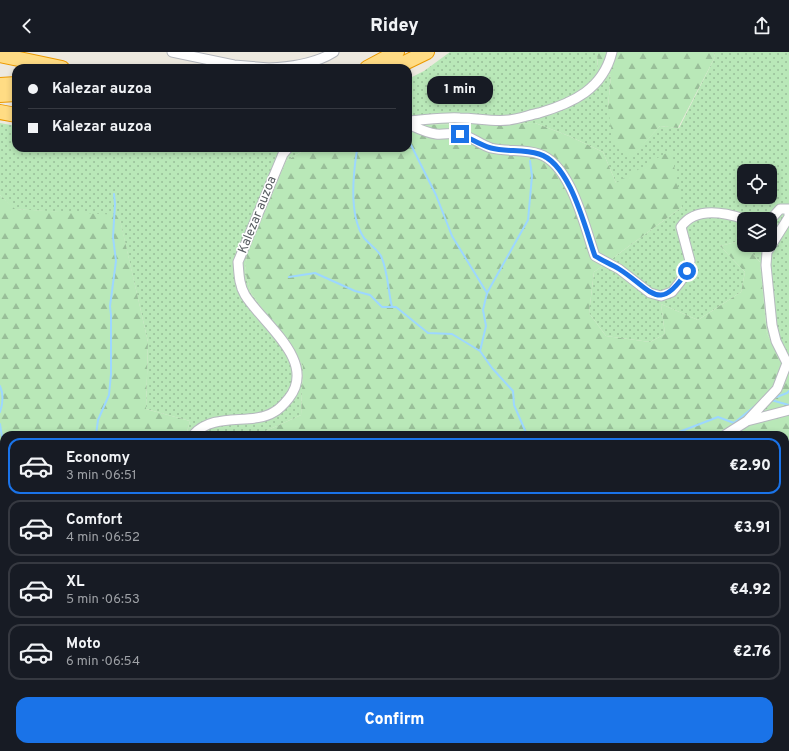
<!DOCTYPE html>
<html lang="en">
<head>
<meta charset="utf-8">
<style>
	:root { --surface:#171b24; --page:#242831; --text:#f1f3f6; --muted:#9ea1a6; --line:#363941; --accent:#1a73e8 }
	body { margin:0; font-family:Overpass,sans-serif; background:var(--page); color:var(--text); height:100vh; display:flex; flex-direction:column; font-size:15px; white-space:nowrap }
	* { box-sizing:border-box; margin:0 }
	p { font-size:13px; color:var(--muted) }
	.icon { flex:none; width:22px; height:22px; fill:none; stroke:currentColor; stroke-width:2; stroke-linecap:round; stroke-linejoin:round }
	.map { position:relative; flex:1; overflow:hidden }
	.sheet { position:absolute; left:0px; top:379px; width:789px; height:320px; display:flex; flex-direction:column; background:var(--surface); border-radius:12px 12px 0 0; box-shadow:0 2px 6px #0003 }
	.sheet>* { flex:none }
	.banner { position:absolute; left:12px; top:12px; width:400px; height:88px; border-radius:12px; box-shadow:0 2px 6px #0003; display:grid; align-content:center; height:88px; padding:0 16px; background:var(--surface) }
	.buttons { position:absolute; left:737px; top:112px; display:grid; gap:8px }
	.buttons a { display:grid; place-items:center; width:40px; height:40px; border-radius:8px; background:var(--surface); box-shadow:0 2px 6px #0003; font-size:20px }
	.end { position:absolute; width:18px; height:18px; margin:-9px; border:5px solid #1a73e8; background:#fff; box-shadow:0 0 0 2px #fff }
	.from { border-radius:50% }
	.bubble { position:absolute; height:28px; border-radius:12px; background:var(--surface); box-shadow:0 2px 6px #0003; font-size:13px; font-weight:800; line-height:28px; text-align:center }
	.banner b { display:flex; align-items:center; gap:14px; height:38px; font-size:15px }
	.banner b+b { border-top:1px solid var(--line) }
	.banner i { width:10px; height:10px; background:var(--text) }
	ul { padding:7px 0 0; list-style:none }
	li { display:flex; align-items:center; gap:12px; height:56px; margin:0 8px 6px; padding:0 8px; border:2px solid var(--line); border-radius:12px }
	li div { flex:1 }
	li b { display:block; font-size:15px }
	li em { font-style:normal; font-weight:800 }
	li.active { border-color:var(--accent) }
	li>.icon { width:36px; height:36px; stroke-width:1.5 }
	.action { display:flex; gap:8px; margin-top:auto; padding:8px 16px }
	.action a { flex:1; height:46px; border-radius:12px; background:var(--accent); color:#fff; font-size:16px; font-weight:800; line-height:46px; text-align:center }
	header { display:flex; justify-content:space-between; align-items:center; height:52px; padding:0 16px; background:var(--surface); font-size:18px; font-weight:800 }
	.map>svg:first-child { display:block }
	.green { fill:url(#green-dots); fill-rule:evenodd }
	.forest { fill:url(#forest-firs) }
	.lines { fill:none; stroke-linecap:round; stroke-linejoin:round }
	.stream { stroke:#9dd7ff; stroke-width:2 }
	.minor-casing { stroke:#b5b8be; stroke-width:11 }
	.highway-casing { stroke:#ec9a00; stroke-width:16 }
	.minor { stroke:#fff; stroke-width:9 }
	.highway { stroke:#ffdc84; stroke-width:14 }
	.route { stroke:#1a73e8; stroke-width:5 }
	.labels { text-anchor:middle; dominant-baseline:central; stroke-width:3; stroke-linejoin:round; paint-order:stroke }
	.street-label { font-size:13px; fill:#585d62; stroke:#fff }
</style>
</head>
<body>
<header><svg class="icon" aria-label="back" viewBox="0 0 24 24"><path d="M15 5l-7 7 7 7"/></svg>Ridey<svg class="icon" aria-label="share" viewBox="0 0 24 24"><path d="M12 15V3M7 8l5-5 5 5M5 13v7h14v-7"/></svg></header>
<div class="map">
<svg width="789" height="699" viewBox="0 0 789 699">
	<defs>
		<pattern id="green-dots" width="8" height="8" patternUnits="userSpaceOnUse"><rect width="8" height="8" fill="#b9e8b8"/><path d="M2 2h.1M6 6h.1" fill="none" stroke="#99bf99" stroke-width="1.8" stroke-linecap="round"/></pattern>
		<pattern id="forest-firs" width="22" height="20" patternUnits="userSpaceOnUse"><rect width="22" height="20" fill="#b9e8b8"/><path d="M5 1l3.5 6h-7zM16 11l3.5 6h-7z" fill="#99bf99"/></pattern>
	</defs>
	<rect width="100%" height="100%" fill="#ede9df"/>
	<!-- green -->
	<path class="green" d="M450 0H597L598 19 611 23 608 54 630 106 660 74 679 76 715 5 714 0H789V321L767 282 760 210 740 189 720 194 745 220 741 240 698 268 661 252 665 282 650 290 606 284 589 261 594 220 682 155 616 131 603 100 569 84 535 71 408 73V27L424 19ZM744 119H770V145H744ZM744 167H770V193H744Z
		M0 71 16 74V96H308L286 109 247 201 245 219 251 241 303 314 301 363 257 383H186L190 369 146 357 148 290 119 164 14 157 0 143Z
		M785 578 789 580V699H338L342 695H785Z
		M0 587 4 595V695H53L55 699H0Z"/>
	<!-- forest -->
	<path class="forest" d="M597 0H714L715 5 678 76 660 74 630 107 613 91 608 54 611 23 598 19Z
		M535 71 569 84 603 100 616 131 671 98 682 155 594 220 589 261 606 284 650 290 665 282 661 252 698 268 741 240 745 220 720 194 740 189 760 210 767 282 789 321V580L785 578V383H257L301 363 303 314 251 241 245 219 247 201 286 109 308 96H408V73Z
		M0 143 15 157 119 163 148 290 146 357 190 369 186 383H4V595L0 587Z
		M53 695H125V699H55Z
		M148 695H342L338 699H147Z"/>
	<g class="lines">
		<!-- stream -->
		<path class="stream" d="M411 93 436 143 452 184 487 241
			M357 98C353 123 349 164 364 186 369 192 377 197 381 204 388 219 388 239 392 255
			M289 225 315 221 355 239 370 243 382 255H396L428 281 452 282 480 299 492 316 513 339 514 353 527 383
			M480 299 486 274 483 258 487 241 528 168 532 124 530 109
			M0 334C4 343 3 351 0 360
			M774 346 787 341 789 339
			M771 348 789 353
			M0 372 4 398
			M96 383 98 368 109 343 111 322V263L110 254 116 209 113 185 115 152 114 142
			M676 383 679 380 718 365 734 371 755 354
			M0 495 4 497
			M4 511V517
			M0 525H4
			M57 695 58 699
			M272 699 279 695"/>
		<defs>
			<path id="minor" d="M172 0 234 13 269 16
				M269 16C292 15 315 12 334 0
				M408 69C425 68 443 65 460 66 476 66 493 70 509 68 519 67 529 63 539 61 573 51 603 37 612 0
				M408 72C417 76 427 81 436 82 444 83 453 80 461 82 472 85 481 93 491 96 507 100 524 97 539 102 571 112 585 176 595 204L619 217 650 241 661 244 672 240 680 230 687 219 690 209 681 175C695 155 723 160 744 167
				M770 168 780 157H789
				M747 369 777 337 787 311 776 289 772 273 766 213 767 200 789 165V161
				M193 383C214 359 252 374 274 360 280 357 285 351 289 346 318 309 262 271 245 243 239 233 239 222 238 210L283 102 288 96
				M725 383 747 369 789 358
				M190 699 193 695
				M373 699 376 695"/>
			<path id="highway" d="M0 3 62 16
				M367 16 397 0
				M394 16 427 0
				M0 33 16 32
				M0 43 16 42
				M0 60 16 63"/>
		</defs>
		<!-- minor casing -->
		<use href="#minor" class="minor-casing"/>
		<!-- highway casing -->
		<use href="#highway" class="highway-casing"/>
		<!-- minor -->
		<use href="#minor" class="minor"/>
		<!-- highway -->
		<use href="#highway" class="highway"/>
	</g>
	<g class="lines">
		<!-- route -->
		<path class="route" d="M460 82C470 86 480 93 491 96 506 100 523 97 539 102 570 111 585 176 595 204 603 209 611 212 619 217 651 237 659 263 687 219"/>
	</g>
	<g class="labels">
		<!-- street labels -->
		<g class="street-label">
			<text transform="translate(258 163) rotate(-68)">Kalezar auzoa</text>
		</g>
	</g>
</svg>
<div class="buttons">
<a><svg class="icon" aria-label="locate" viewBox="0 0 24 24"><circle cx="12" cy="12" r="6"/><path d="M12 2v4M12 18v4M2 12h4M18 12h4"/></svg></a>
<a><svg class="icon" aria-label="layers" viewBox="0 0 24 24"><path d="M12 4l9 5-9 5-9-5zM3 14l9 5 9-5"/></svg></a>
</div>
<i class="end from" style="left:687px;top:219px"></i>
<i class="end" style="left:460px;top:82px"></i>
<div class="bubble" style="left:427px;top:24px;width:66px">1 min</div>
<div class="banner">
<b><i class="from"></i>Kalezar auzoa</b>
<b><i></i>Kalezar auzoa</b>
</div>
<section class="sheet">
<ul>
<li class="active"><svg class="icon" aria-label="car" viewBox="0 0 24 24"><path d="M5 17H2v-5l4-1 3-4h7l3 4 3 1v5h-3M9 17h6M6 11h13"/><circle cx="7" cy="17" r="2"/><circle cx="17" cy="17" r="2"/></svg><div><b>Economy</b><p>3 min · 06:51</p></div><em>€2.90</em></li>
<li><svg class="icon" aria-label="car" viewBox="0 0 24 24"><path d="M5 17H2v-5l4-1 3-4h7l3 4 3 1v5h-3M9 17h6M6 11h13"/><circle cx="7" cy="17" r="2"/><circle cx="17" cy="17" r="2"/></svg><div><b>Comfort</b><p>4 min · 06:52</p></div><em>€3.91</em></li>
<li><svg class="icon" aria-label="car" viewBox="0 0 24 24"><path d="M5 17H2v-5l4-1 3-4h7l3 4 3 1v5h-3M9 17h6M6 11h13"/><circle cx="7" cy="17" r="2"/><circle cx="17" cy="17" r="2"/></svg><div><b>XL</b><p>5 min · 06:53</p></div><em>€4.92</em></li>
<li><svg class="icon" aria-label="car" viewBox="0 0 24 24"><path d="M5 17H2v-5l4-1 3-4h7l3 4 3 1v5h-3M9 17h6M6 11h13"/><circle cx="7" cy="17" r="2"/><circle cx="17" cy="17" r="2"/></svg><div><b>Moto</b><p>6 min · 06:54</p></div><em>€2.76</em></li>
</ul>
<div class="action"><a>Confirm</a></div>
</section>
</div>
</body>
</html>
